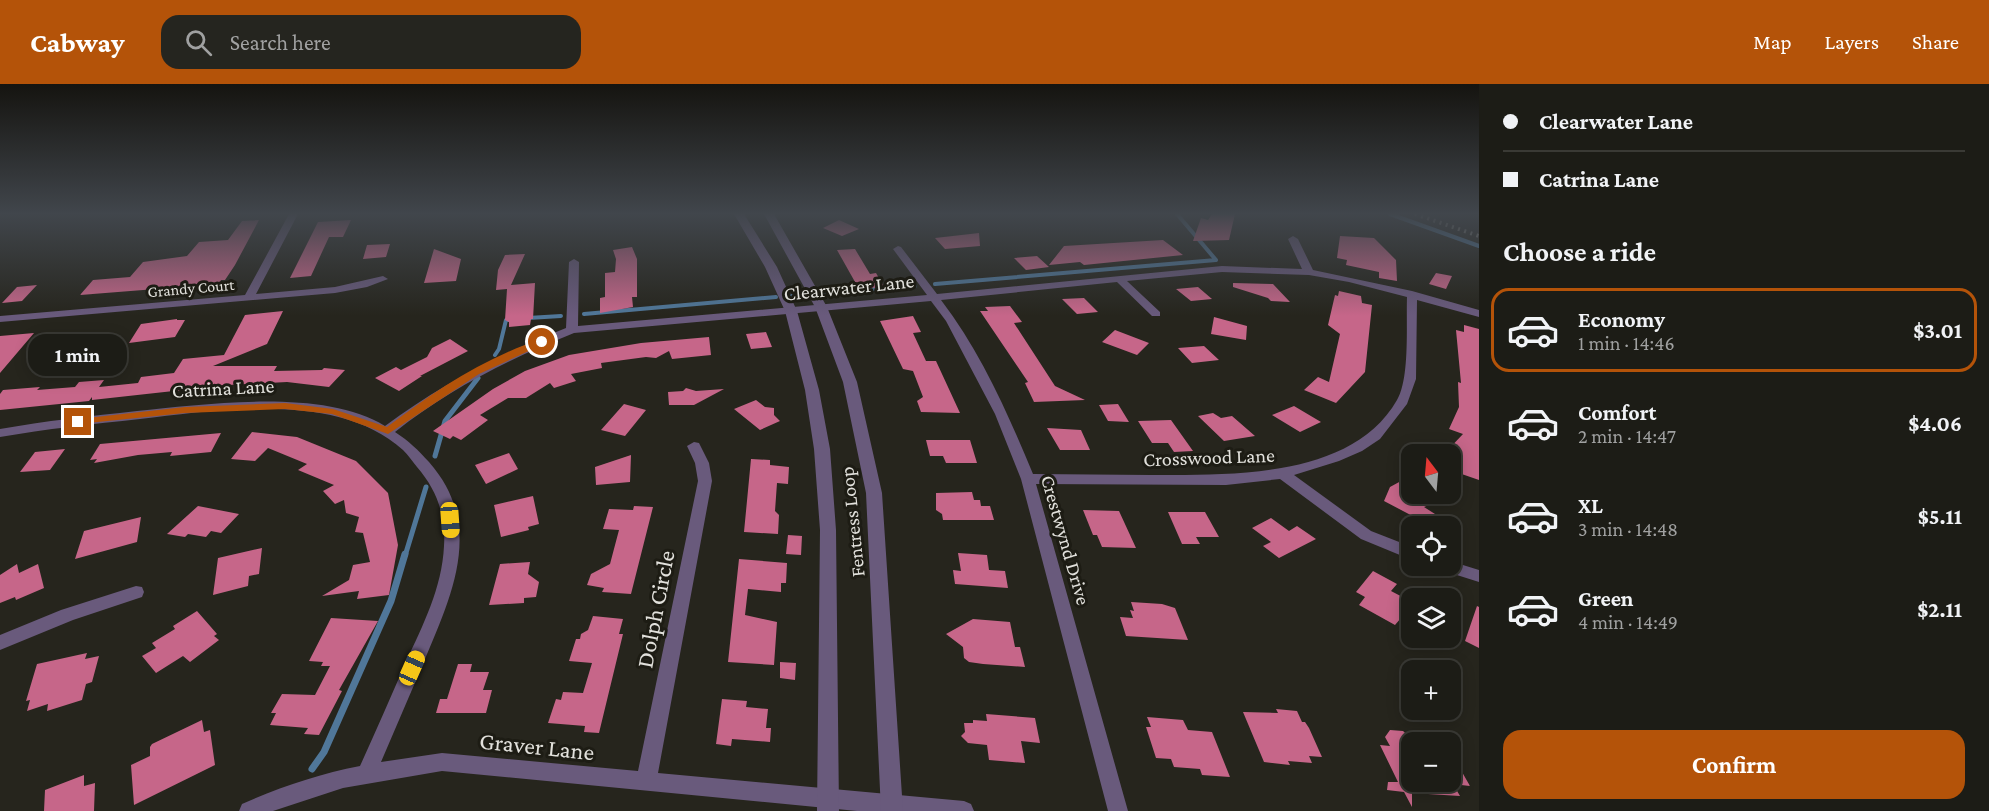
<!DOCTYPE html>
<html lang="en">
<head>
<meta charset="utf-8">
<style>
	:root { --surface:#1c1c16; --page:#25251f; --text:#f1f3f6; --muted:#a0a1a1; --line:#3a3a35; --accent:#b45309 }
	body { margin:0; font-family:"Crimson Pro",serif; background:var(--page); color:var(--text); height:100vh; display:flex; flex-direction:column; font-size:22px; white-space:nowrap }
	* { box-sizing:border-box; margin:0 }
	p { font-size:20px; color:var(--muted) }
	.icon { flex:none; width:33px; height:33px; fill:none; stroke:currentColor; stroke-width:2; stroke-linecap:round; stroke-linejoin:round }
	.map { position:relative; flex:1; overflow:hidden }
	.side { display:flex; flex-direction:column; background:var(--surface); width:510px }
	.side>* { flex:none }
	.hud { display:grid; align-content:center; height:132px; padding:0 24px; background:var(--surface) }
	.needle { width:39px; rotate:344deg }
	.buttons { position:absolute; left:1401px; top:360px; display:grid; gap:12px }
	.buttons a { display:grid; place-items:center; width:60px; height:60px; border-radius:12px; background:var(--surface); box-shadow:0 3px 15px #0003,0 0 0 2px var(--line); font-size:30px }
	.end { position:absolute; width:27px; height:27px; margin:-14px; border:8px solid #b45309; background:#fff; box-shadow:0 0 0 3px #fff }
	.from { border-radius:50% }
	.bubble { position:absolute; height:42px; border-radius:18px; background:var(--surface); box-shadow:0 3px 15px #0003,0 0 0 2px var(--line); font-size:20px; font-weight:700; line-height:42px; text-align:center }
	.car { position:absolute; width:18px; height:36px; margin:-18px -9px; border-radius:8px; box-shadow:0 0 4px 2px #0007; background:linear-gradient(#f5c518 24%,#345 0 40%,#f5c518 0 76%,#345 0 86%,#f5c518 0) }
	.hud b { display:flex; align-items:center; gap:21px; height:57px; font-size:22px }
	.hud b+b { border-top:2px solid var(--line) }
	.hud i { width:15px; height:15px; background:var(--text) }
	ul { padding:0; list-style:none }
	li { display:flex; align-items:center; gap:18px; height:84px; margin:0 12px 9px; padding:0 12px; border:3px solid transparent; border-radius:18px }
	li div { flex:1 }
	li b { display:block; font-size:22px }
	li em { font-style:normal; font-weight:700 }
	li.selected { border-color:var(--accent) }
	li>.icon { width:54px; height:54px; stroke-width:1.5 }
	h2 { padding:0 24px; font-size:27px; line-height:72px }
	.cta { display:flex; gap:12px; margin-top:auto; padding:12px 24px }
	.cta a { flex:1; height:69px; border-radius:18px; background:var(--accent); color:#fff; font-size:24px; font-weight:700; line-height:69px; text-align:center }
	header { display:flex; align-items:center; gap:36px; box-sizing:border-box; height:84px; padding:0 30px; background:var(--accent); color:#fff }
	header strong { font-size:28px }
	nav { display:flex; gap:33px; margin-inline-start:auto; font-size:21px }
	.search { width:420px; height:54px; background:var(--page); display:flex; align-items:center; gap:15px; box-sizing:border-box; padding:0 21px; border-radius:18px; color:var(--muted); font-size:22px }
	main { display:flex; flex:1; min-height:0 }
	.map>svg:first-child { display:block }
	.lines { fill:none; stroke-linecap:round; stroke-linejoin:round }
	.stream-far2 { stroke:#507799; stroke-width:4 }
	.stream-far1 { stroke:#507799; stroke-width:5 }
	.stream { stroke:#507799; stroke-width:7 }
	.building { fill:#c66689 }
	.minor { fill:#695a7c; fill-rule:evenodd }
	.tertiary { fill:#695a7c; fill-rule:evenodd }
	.rail { stroke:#898882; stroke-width:4; stroke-dasharray:2 4.5; stroke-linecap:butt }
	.route { fill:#b45309 }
	.labels { text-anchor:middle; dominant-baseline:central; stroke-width:6; stroke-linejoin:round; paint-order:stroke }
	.far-street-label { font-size:16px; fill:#e2e1dc; stroke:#1d1c14 }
	.street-label { font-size:20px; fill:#e2e1dc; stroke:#1d1c14 }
	.near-street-label { font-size:24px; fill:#e2e1dc; stroke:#1d1c14 }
</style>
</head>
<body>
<header>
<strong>Cabway</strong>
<div class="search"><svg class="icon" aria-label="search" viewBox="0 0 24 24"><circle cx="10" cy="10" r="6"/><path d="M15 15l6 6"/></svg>Search here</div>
<nav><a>Map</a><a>Layers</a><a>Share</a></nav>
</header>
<main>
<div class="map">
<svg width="1479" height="727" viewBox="0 0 1479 727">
	<rect width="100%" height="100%" fill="#26251d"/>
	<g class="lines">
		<!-- stream-far2 -->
		<path class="stream-far2" d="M1177 130 1216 176
			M1390 130 1479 162
			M935 200 1216 176
			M822 209 915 202
			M792 212 806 211
			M584 230 776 213
			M528 234 561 232
			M495 271 499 265 506 236H513"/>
		<!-- stream-far1 -->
		<path class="stream-far1" d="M435 372 445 337 478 294
			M405 472 426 403"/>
		<!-- stream -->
		<path class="stream" d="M312 685 324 668 391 517 405 470"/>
	</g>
	<!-- building -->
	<path class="building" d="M1212 130H1235L1229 156 1193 157 1201 134 1208 136Z
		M259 136 235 181 225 196H221L219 200 80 211 93 196 130 193 143 178 187 172 199 158 228 156 242 137Z
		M351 136 343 153H329L311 192 290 194 318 138Z
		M839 136 859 145 842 152 823 144Z
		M979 149 980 162 945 165 935 154Z
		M1340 152 1374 154 1396 176 1397 197 1379 194V188L1346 181 1347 176 1337 174Z
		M1163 156 1183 171 1084 181 1080 178 1049 181 1064 162Z
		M390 160 386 173 363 175 367 161Z
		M632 163 637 175V213H632L633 223 600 229V214L605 213V189L615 188 616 175 613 166Z
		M434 165 461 175 456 197 424 199Z
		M855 165 870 190 876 189 884 203 859 205 837 166Z
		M525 170 511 201 535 199 533 235H531L530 241 509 243V238L505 236 507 205 496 206 498 186 505 171Z
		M1037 172 1049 183 1026 186 1014 174Z
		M1436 189 1452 192 1446 205 1429 200Z
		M1233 199 1273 200 1290 218 1271 217 1268 214 1233 203Z
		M37 201 22 217 2 219 17 203Z
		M1198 203 1212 215 1191 217 1176 205Z
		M1339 207 1361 212 1362 219 1372 221 1365 288 1336 319 1304 306 1318 293 1329 298 1340 250 1328 241 1335 211 1338 212Z
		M1084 214 1098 228 1077 230 1062 215Z
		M1010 222 1022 238 1014 239 1055 302 1085 316 1034 318 1025 299 1028 298 980 227H988L985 223Z
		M283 227 267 260 213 282H277L274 287 322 286 324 284 345 286 329 303 287 298 228 301 92 316V313L89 317 0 326V310L3 306 40 303 37 306 75 303 79 298 104 296 99 303 138 299 141 293 174 289 183 275 224 271 245 231Z
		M913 232 921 248 913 249 926 277H936L960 329 921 328 917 317 923 313 913 287 903 285 880 237Z
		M1214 233 1247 242 1246 256 1211 250Z
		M177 235V236H185L175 253 129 259 141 240Z
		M1464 241 1479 245V396L1450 386V370H1444L1463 350 1449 345 1459 323 1458 298 1461 299 1456 246 1464 248Z
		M1115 246 1149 259 1137 271 1102 258Z
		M766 248 772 263 751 265 746 250Z
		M34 249 0 289V252Z
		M709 253 711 271 672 275 669 267 656 274 646 273 601 279 602 284 571 290 576 297 554 304 550 299 526 314H508L480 331 488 336 461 356 453 352 450 355 433 347 493 305 525 287 569 271 641 259Z
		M450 255 468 267 420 292H422L399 307 375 294 396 283 401 286 427 273 432 264Z
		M1204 262 1219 276 1192 279 1178 264Z
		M686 304 696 307 724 305 694 321H669L668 308 683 307Z
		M756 316 765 323 774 324V331L780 337 760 346 734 325Z
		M624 320 646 326 625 352 601 346Z
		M1118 320 1129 338 1108 337 1099 321Z
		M1294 322 1321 338 1300 348 1272 331Z
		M1213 329 1221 334 1232 332 1255 352 1224 357 1198 332Z
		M1171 336 1193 367 1174 368 1168 359H1152L1138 337Z
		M1047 344 1081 346 1090 366H1060Z
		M252 348 297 353 356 377 388 409 398 461 389 511 357 515 359 507 322 512 349 496 353 481 370 478 363 449 355 448 359 433 346 429 344 416 335 420 323 407 334 401 298 386 307 380 268 364 255 377 231 375Z
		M221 349 211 368 170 372 172 368 138 371 94 379 97 375 90 376 100 360Z
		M926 356H970L977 379H946L943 372H930Z
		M65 365 50 386 20 388 35 368Z
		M509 369 518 385 486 400 475 381Z
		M631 371 630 398 596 401 595 383Z
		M751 375 770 376V381L789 383 788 400 777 399 775 427 779 431 778 450 744 448Z
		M1412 391V410H1443L1427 417 1431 420 1424 423 1435 430 1422 437 1384 417 1390 403Z
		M972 408 974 416H980L981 422H990L994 436H943L942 430 936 426V409Z
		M533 412 539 440 528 443 529 446 501 453 494 421Z
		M198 422 239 430 221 449 211 447 206 453 188 450 185 453 167 450Z
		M634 422 653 423 631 510 602 508 604 504 587 501 591 490 610 480 619 446 603 445 609 425 633 426Z
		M1083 426 1119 427 1136 464 1102 463 1097 451H1093Z
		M1168 428H1205L1219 453H1196L1200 460H1182Z
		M141 433 137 458 75 475 84 447Z
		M1271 434 1289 447 1297 442 1316 455 1279 474 1263 462 1271 458 1252 444Z
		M788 451 802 452 801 471 786 470Z
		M262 464 259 490 249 492 248 502 213 511 218 474Z
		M958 469 987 471 989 486 1005 487 1008 504 955 500 953 486 961 487Z
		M739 475 787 479 786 499H781V508L748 505 745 531 777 538 774 581 728 578Z
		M530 478 528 490 539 498 536 513 524 514V519L489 521 500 480Z
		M17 480 19 489 38 480 44 504 16 516 15 513 0 519V491Z
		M1373 487 1397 500 1391 507 1412 518V523L1403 535 1401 534 1395 541 1359 521 1365 513 1356 508Z
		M1131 518 1162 520 1175 524 1188 556 1126 552 1120 533 1133 534 1130 526 1134 527Z
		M1477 522 1479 523V564L1465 557Z
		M197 527 217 550 214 552 219 556 190 578 183 572 156 589 142 572 156 564 152 559 175 545 173 542Z
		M593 532 623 535 619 550H623L599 649 584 648 585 642 548 639 556 615 561 616 563 608 583 609 592 579 569 577 576 555H580L581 550 588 546Z
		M331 534 378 537 339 606 342 607 319 651 304 650 308 644 270 641 276 629H271L282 610 315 611 330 582H321L323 578 309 577Z
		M973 535 1010 538 1015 563H1020L1025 583 983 580 969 578 964 574 963 563 946 550Z
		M87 569 85 575 99 572 92 598 86 600 82 616 47 627 48 620 27 627 30 616 26 617 37 580Z
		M780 578 796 579 795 596 780 594Z
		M458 580H472L470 588H489L483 606H492L486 629H436L440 615H447Z
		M722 615 747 617 746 623 768 625 766 644H771L770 658 732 655 731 662 716 660Z
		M1276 625 1297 627 1302 638H1305L1309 644 1322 673 1309 672 1312 679 1288 677 1290 681 1264 678 1243 628 1278 629Z
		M986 630 1035 634 1040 659 1021 657 1025 679 989 676 987 661 968 659 961 652 965 648 964 639H973V636L987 637Z
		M1147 633 1183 636 1188 646 1212 648 1230 693 1202 691 1200 685 1174 683 1171 675 1156 674 1146 643H1151Z
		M202 636 204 648 210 646 215 681 134 721 131 681 150 672V663L152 660Z
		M1390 646 1403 647 1412 655V698H1450V667L1470 702 1453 700 1460 712 1412 709V723L1404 708 1387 706 1388 698H1398L1380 661 1390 662 1385 653Z
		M84 691V702L95 699 94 727H44L45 706Z"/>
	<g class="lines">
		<!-- minor -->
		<path class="minor" d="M289 130H298L256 210 335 203 383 192 388 195 367 203 335 209 0 238V232L245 211Z
			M1293 152 1298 155 1313 186 1412 207 1479 226V233L1417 216 1416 295 1407 320 1380 355 1362 367 1339 377 1294 391 1371 447 1412 463V476L1361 455 1280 395 1226 401 1036 400 1128 727H1108L1021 395 995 330 946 237 931 217 574 249C509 275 449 305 395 348 409 357 418 366 429 378 486 443 451 512 423 580 409 613 395 645 381 678L442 669 638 687 698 397 695 379 687 362 694 358 699 359 709 379 712 397 658 689 964 717 971 720 974 727H857L442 687 343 704 273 727H239L242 720C280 703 319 690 360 682 376 647 391 612 406 578 423 541 442 504 444 462 446 432 437 406 417 383 413 378 408 371 403 366 338 307 219 326 140 335 93 340 46 345 0 353V345C45 337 91 332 137 327 206 320 324 304 385 342 441 300 501 270 566 244L569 178 574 175 579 178 578 242 927 211 893 165 898 162 901 163 937 210 1222 182 1302 185 1288 155ZM1222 188 1309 191 1349 198 1407 213C1406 240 1410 294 1397 316 1352 395 1229 391 1151 391 1112 391 1073 390 1033 390 1008 330 981 268 941 216L1117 198 1152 232H1160V228L1127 197Z
			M1450 477 1479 486V498L1441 486 1439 482H1450Z
			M136 502 142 503 144 508 142 513 73 536 0 566V551L61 526Z"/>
		<!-- tertiary -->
		<path class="tertiary" d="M734 130H744L777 183 797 227 819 306 830 365 836 446 839 727H817L820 446 814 365 805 306 785 227 765 183Z
			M764 130H774L827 223 857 298 882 409 903 727H881L866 409 843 298 815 223Z"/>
		<!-- rail -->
		<path class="rail" d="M1415 130 1479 152"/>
	</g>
	<!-- sky -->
	<linearGradient id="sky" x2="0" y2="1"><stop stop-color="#151410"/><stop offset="0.56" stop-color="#41464c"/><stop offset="1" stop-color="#41464c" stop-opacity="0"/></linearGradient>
	<rect width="1479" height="232" fill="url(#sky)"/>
	<!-- route -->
	<path class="route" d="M542 255 544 256V260L479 290 388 350 332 330 285 325 185 329 78 340 73 338 78 335 185 323 285 319 333 325 387 343C433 308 485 273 542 255Z"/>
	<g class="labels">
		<!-- far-street labels -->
		<g class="far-street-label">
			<text transform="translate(191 204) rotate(-5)">Grandy Court</text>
		</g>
		<!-- street labels -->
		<g class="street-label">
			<text transform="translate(849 203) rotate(-6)">Clearwater Lane</text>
			<text transform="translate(223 304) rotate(-3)">Catrina Lane</text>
			<text transform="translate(1209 373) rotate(-2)">Crosswood Lane</text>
			<text transform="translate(852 438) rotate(-96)">Fentress Loop</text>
			<text transform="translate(1066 456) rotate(74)">Crestwynd Drive</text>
		</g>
		<!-- near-street labels -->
		<g class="near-street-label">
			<text transform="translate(655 525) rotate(-79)">Dolph Circle</text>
			<text transform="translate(537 662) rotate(6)">Graver Lane</text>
		</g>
	</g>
</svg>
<div class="buttons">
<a><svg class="needle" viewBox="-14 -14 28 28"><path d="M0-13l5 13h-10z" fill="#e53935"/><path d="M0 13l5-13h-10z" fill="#a0a1a1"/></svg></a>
<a><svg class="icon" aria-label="locate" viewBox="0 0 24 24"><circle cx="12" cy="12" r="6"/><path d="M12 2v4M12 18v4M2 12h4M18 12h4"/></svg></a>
<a><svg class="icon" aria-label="layers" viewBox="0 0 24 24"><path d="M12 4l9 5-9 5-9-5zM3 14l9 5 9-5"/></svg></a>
<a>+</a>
<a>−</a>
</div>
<i class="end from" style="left:542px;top:258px"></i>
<i class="end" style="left:78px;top:338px"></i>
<div class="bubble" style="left:28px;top:250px;width:99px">1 min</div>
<i class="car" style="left:450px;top:436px;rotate:176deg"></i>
<i class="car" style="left:412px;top:584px;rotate:24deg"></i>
</div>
<section class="side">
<div class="hud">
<b><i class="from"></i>Clearwater Lane</b>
<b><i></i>Catrina Lane</b>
</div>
<h2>Choose a ride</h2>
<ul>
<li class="selected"><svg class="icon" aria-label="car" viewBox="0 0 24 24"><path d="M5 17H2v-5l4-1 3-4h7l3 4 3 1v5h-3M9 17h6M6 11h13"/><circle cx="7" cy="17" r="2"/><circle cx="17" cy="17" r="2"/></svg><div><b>Economy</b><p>1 min · 14:46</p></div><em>$3.01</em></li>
<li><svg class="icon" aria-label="car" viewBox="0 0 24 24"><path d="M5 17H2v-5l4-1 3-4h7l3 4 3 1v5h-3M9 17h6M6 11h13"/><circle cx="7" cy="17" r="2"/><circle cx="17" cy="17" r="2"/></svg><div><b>Comfort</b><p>2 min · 14:47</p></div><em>$4.06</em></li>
<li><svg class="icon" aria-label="car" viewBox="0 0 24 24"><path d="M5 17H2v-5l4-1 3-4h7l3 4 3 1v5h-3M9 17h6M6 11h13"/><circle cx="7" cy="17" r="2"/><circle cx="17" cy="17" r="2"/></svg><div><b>XL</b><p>3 min · 14:48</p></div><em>$5.11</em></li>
<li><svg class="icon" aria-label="car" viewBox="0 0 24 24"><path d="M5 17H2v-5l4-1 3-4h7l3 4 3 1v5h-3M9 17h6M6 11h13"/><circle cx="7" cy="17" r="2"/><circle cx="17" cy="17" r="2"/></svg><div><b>Green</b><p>4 min · 14:49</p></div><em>$2.11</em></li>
</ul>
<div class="cta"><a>Confirm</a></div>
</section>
</main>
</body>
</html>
